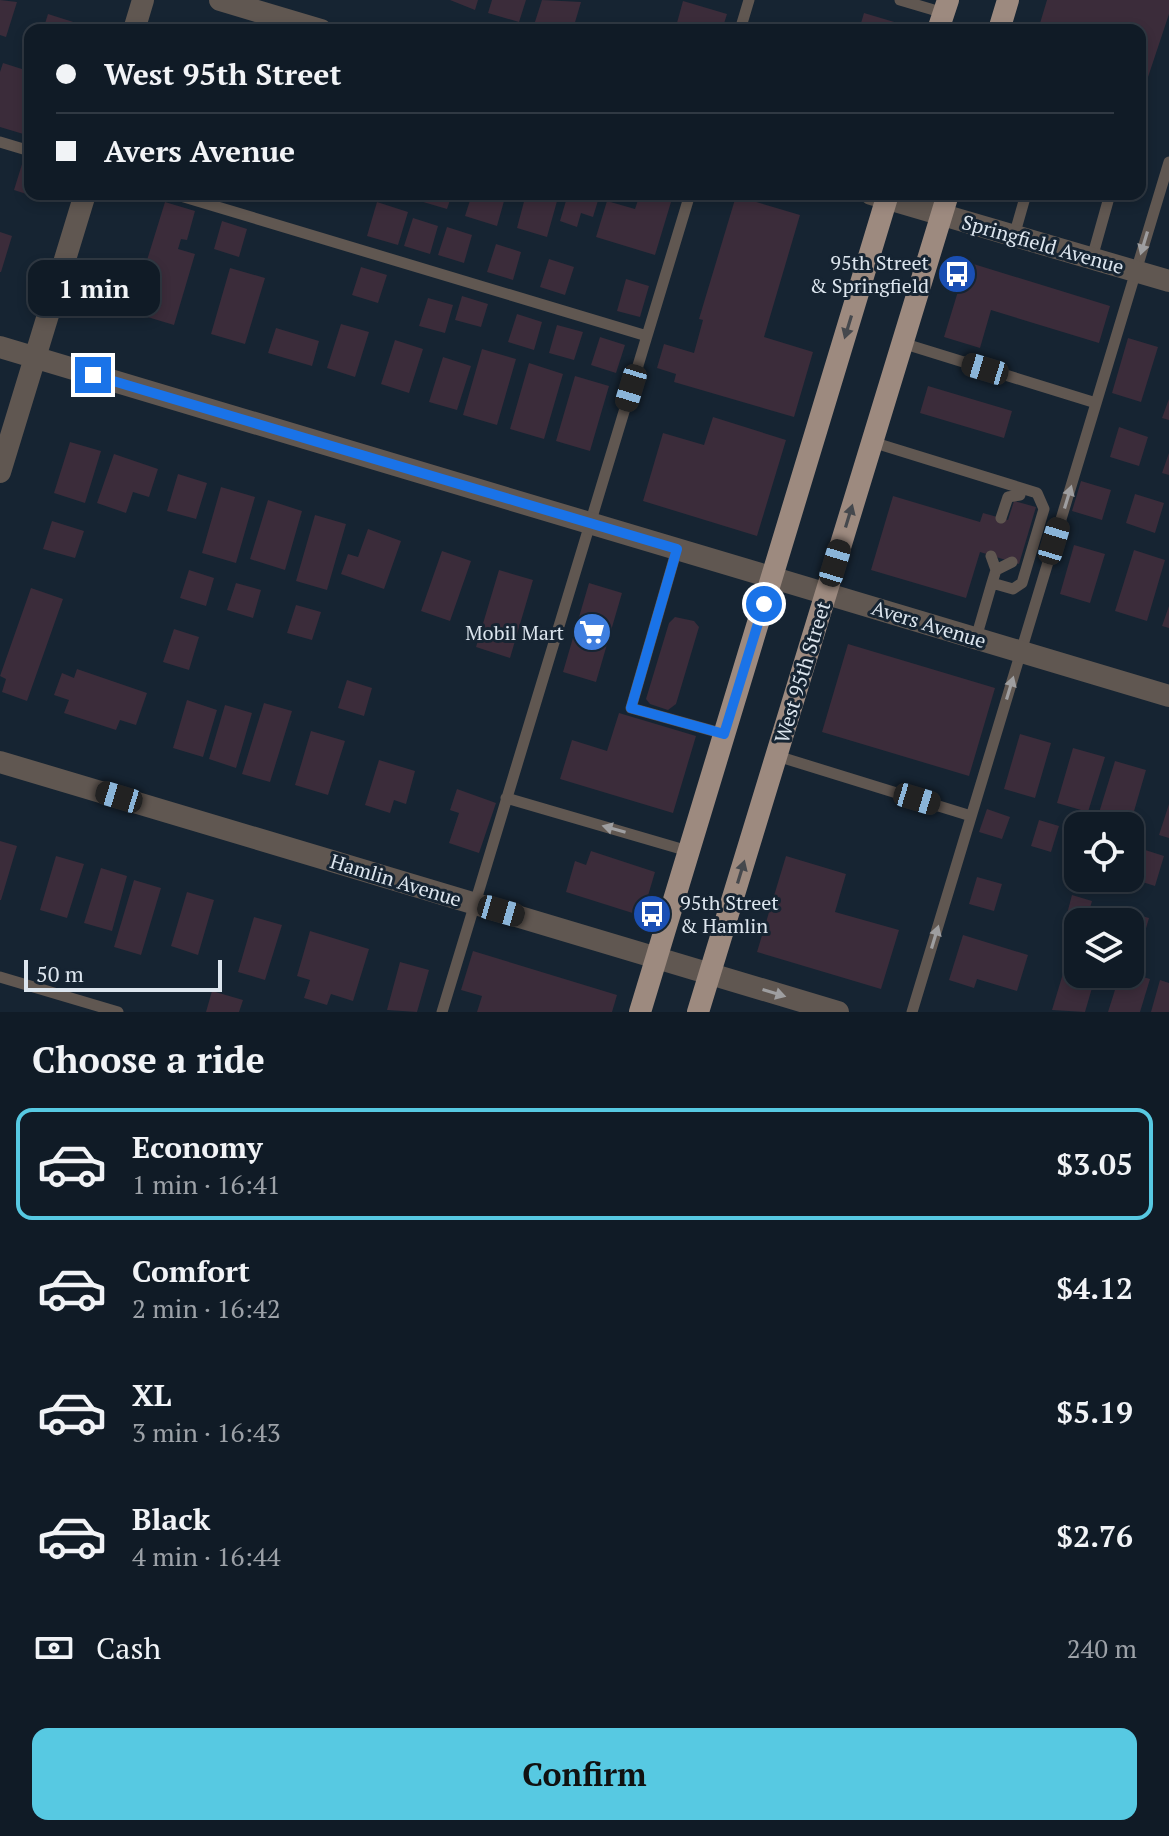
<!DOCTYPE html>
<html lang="en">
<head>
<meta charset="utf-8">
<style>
	:root { --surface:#101b26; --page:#1e2832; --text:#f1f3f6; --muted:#9ca1a7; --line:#303943; --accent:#57c9e2 }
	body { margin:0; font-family:"PT Serif",serif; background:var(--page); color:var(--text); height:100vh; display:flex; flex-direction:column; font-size:30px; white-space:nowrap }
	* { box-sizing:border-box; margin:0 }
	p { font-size:26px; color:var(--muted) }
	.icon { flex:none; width:44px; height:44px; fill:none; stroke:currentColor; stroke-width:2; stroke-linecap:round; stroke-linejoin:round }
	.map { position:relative; height:1012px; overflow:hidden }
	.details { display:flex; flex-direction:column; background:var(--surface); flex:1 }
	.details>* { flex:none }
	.top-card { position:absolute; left:24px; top:24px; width:1122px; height:176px; border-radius:16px; box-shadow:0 4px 12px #0003,0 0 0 2px var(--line); display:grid; align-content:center; height:176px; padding:0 32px; background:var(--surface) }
	.fabs { position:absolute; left:1064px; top:812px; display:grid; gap:16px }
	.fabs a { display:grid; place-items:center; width:80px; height:80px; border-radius:16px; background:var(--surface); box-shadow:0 4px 12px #0003,0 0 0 2px var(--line); font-size:40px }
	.scale { position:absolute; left:24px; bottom:20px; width:198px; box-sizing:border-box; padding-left:8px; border:4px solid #dce5ee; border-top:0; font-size:22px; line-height:28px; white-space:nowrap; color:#dce5ee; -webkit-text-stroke:6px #162432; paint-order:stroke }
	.end { position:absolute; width:36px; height:36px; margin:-18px; border:10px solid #1a73e8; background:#fff; box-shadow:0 0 0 4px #fff }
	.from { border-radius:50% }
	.bubble { position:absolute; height:56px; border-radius:16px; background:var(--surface); box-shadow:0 4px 12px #0003,0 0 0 2px var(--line); font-size:26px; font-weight:800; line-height:56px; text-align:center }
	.car { position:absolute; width:24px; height:48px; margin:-24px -12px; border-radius:10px; box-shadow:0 0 6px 2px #0007; background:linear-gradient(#222 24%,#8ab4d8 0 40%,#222 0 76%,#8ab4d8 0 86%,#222 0) }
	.top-card b { display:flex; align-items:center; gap:28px; height:76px; font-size:30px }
	.top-card b+b { border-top:2px solid var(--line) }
	.top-card i { width:20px; height:20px; background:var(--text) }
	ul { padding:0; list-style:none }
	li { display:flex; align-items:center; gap:24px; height:112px; margin:0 16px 12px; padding:0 16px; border:4px solid transparent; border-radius:16px }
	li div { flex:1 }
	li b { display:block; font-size:30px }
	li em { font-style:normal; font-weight:800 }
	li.current { border-color:var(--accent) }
	li>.icon { width:72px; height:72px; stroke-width:1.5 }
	h2 { padding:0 32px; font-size:36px; line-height:96px }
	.pay { display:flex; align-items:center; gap:20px; height:88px; padding:0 32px; font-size:30px }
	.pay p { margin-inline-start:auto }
	.cta { display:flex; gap:16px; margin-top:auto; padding:16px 32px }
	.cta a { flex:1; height:92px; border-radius:16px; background:var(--accent); color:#111; font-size:32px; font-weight:800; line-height:92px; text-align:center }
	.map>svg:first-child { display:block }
	.building { fill:#3b2c3a }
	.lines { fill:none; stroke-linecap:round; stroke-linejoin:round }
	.service { stroke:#605751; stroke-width:11 }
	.minor { stroke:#605751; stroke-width:22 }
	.primary { stroke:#9d8a7f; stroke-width:22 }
	.oneway { fill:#9e9ea0 }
	.oneway2 { fill:#45484d }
	.route { stroke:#1a73e8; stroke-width:10 }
	.labels { text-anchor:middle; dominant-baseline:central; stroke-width:6; stroke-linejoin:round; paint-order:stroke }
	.street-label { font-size:20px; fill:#dce5ee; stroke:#162432 }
	.poi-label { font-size:20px; fill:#dce5ee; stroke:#162432; text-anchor:end }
</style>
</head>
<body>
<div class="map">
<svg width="1169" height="1012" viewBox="0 0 1169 1012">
	<rect width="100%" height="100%" fill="#162432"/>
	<!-- building -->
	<path class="building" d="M0 0 17 2 6 37 0 35Z
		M450 0H478L475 10Z
		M492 0H526L519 22 488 13Z
		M542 0 581 2 573 29 559 24 558 30H549L534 25Z
		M1047 0H1169V14L1141 98 1140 30H1038Z
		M683 1 727 14 722 30H675Z
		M864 13 911 27 910 30H859Z
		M48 14 89 27 88 30H43Z
		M30 57V136L0 127V72L3 63 25 70Z
		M23 161 30 163V194H43L42 199 14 190Z
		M235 194H259L257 202Z
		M414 194H452L447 209 413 199Z
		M472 194H506L497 226 465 216Z
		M526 194H559L547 237 517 228Z
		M568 194H600L593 217 581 213 577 227 560 221Z
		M640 194 671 202 655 255 596 237 607 201 635 209Z
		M736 196 800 215 764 337 813 352 794 417 674 382 676 374 657 368 664 344 694 353 703 320 699 319Z
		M165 202 195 211 187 240 181 239 178 249 195 254 174 325 131 312Z
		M377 202 408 212 398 245 367 236Z
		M413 218 438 226 430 254 404 246Z
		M222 221 247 229 239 257 214 249Z
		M447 227 472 235 464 263 438 255Z
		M0 232 12 236 1 272H0Z
		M496 244 521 252 513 280 487 272Z
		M549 259 574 267 565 295 540 287Z
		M967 262 1110 306 1099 343 991 310 980 348 944 337Z
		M361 267 387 275 378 303 352 295Z
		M230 268 265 278 245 344 211 334Z
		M626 279 649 286 640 317 617 311Z
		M462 296 488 304 481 327 455 320Z
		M428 298 453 305 445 333 419 326Z
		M517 314 542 322 534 350 508 342Z
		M341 324 369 332 355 377 327 368Z
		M557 325 583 332 574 360 549 353Z
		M276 328 319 341 312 366 268 353Z
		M600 337 625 345 616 373 591 365Z
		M1128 338 1158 347 1141 402 1112 393Z
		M395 340 423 349 409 393 381 384Z
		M482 349 516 359 497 425 463 415Z
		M443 357 471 366 457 410 429 402Z
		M529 363 563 374 544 439 510 429Z
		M575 376 609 386 590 451 556 441Z
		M928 386 1012 411 1004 438 920 413Z
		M1169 399V420L1162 418Z
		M713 417 786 440 757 536 643 501 663 433 704 445Z
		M1119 427 1148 437 1139 466 1110 457Z
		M70 442 101 451 85 503 54 493Z
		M1169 453V475L1162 473Z
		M114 454 158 469 149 497 133 492 126 513 97 503Z
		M178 474 207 483 196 519 167 511Z
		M1081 481 1111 490 1102 520 1072 511Z
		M221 487 255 497 236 563 202 553Z
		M1135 494 1164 503 1155 533 1126 523Z
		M893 496 980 522 983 513 1008 520 1014 501 1036 507 1019 564 980 552 966 598 871 570Z
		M268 500 302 511 285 570 250 559Z
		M315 515 346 524 327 590 296 581Z
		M52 521 84 531 75 558 43 549Z
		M368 529 401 541 384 589 341 574 348 554 358 557Z
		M1074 545 1105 554 1090 603 1060 594Z
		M1134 550 1165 560 1147 621 1115 611Z
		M442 551 471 561 450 621 421 611Z
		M189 570 214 578 206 606 180 598Z
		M499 570 533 580 510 658 476 647Z
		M236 583 261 590 253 618 227 610Z
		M589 583 622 593 596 682 563 672Z
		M31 588 63 599 27 701 2 692 6 679 0 676Z
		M296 605 321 612 312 640 287 633Z
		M1169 606V628L1162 626Z
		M675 617 694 621 699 627 676 704 668 710 650 704 646 699 669 623Z
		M174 629 199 637 189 670 163 662Z
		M848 644 995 688 969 776 822 732Z
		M77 669 147 693 136 725 120 720 116 730 64 713 69 700 54 695 62 673 74 678Z
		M347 680 372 688 364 716 338 708Z
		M187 700 217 710 203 757 173 748Z
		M264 703 292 711 270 782 242 774Z
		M225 705 252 713 236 768 209 759Z
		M619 713 696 736 673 813 560 779 572 740 607 751Z
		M311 731 345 741 328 795 295 785Z
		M1020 734 1051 743 1035 798 1004 789Z
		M1073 748 1105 757 1088 812 1057 803Z
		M379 760 415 771 406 804 394 800 390 813 365 805Z
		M1115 761 1146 770 1130 825 1098 816Z
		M457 789 496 803 479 853 449 843 459 813 450 810Z
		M1169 804V838L1159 835Z
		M987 809 1010 817 1002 839 979 832Z
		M1039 820 1059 826 1051 852 1031 846Z
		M0 841 17 846 1 900H0Z
		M1142 849 1164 856 1155 886 1133 879Z
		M591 851 655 872 642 916 566 892 575 861 586 865Z
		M56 856 84 864 67 918 40 910Z
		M786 856 846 874 835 912 899 930 881 989 757 952Z
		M101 868 127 876 112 931 84 923Z
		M977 877 1002 884 994 911 969 904Z
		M134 880 161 888 141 955 114 947Z
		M187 892 214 900 198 955 171 946Z
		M1072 895 1092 901 1086 922H1078V929L1064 925Z
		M1123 911 1149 918 1140 949 1130 946V922H1120Z
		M254 917 282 925 265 980 238 972Z
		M310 931 369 949 353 1001 331 994 327 1005 304 998 310 980 297 976Z
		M963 935 1028 955 1017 991 977 979 974 988 949 980Z
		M473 951 617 995 612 1012H477L482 996 461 990Z
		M1068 957 1078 960V974H1096L1085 1012 1052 1010Z
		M400 962 429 970 417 1012 387 1010Z
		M1130 973 1150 979 1140 1012H1108L1120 974Z
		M1160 980 1169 983V1012H1151Z
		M212 991 243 1000 239 1012H206Z"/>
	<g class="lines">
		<!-- service -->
		<path class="service" d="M900 0 944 13
			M740 30 749 0
			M0 142 30 151
			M174 194 647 336
			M1014 236 1026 194
			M1092 258 1110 194
			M902 343 1096 403
			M872 442 1037 493 1044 509 1022 583 1013 589 992 583 976 638
			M1001 518 1008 497 1020 495
			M677 549 631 708 724 734
			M991 556 996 570
			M992 583 996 570 1012 562
			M777 756 971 816
			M506 798 688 851
			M0 977 118 1012
			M442 1012 690 194
			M912 1012 1169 162"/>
		<!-- minor -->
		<path class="minor" d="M220 0 321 30
			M134 30 143 0
			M871 194 1169 281
			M0 347 1169 696
			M0 472 85 194
			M0 762 838 1012"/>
		<!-- primary -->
		<path class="primary" d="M938 30 948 0
			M999 30 1008 0
			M640 1012 888 194
			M698 1012 948 194"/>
	</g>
	<!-- one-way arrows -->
	<defs><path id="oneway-solid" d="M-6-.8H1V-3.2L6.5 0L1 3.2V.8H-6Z" transform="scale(2)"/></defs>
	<g class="oneway">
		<use href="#oneway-solid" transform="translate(1144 243) rotate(107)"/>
		<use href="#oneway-solid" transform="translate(1068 497) rotate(-73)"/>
		<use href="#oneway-solid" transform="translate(1010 688) rotate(-73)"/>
		<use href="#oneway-solid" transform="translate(614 829) rotate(-164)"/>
		<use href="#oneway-solid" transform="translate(935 937) rotate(-73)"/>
		<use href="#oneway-solid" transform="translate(774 993) rotate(17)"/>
	</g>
	<g class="oneway2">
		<use href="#oneway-solid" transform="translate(848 327) rotate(107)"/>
		<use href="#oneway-solid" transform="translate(849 516) rotate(-73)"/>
		<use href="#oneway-solid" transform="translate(741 872) rotate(-73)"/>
	</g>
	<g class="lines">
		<!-- route -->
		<path class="route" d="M93 375 677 549 631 708 724 734 764 604"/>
	</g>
	<!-- icons -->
	<defs>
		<symbol id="bus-disc" viewBox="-11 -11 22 22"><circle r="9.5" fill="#1a4fb4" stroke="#162432"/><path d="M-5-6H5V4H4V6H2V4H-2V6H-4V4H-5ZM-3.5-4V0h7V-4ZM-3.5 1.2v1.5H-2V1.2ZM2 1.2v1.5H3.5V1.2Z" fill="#fff"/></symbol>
		<symbol id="supermarket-disc" viewBox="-11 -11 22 22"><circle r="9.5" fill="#3f7fe0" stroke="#162432"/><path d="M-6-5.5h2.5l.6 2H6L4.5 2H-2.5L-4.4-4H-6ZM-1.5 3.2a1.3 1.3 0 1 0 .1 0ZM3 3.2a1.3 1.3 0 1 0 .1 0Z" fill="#fff"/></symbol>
	</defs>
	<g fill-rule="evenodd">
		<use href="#bus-disc" x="935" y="252" width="44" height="44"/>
		<use href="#supermarket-disc" x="570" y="610" width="44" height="44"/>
		<use href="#bus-disc" x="630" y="892" width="44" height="44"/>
	</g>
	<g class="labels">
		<!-- street labels -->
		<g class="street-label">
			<text transform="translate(1043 244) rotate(16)">Springfield Avenue</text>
			<text transform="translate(929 624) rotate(17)">Avers Avenue</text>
			<text transform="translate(802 672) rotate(-73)">West 95th Street</text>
			<text transform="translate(396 880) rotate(17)">Hamlin Avenue</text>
		</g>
		<!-- poi labels -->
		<g class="poi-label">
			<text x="929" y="262">95th Street<tspan x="929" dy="23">&amp; Springfield</tspan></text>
			<text x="564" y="632">Mobil Mart</text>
			<text x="680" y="902" text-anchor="start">95th Street<tspan x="680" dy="23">&amp; Hamlin</tspan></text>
		</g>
	</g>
</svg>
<div class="fabs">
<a><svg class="icon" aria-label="locate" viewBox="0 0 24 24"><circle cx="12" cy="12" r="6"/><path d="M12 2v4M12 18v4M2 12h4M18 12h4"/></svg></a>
<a><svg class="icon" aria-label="layers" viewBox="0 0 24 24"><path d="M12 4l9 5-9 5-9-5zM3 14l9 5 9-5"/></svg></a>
</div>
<div class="scale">50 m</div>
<i class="end from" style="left:764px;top:604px"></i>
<i class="end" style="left:93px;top:375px"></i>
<div class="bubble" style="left:28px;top:260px;width:132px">1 min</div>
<i class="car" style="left:985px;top:369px;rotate:287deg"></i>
<i class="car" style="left:631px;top:388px;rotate:197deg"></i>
<i class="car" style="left:1054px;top:541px;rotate:17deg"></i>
<i class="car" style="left:835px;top:563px;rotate:17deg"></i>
<i class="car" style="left:119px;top:797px;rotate:287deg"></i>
<i class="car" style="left:917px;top:799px;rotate:107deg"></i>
<i class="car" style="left:501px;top:911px;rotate:106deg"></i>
<div class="top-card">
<b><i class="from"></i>West 95th Street</b>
<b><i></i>Avers Avenue</b>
</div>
</div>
<section class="details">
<h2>Choose a ride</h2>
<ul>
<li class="current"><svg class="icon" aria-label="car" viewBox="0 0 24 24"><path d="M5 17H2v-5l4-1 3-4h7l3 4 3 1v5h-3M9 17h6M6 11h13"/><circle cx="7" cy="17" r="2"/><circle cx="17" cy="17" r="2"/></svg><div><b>Economy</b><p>1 min · 16:41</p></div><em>$3.05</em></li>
<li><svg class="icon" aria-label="car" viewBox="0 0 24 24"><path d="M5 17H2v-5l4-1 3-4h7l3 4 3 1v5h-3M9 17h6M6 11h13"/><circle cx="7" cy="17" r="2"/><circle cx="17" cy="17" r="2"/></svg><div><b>Comfort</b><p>2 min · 16:42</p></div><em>$4.12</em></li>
<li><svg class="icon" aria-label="car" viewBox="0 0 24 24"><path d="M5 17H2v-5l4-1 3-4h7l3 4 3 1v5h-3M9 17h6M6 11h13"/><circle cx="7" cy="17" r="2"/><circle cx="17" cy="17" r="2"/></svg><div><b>XL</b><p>3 min · 16:43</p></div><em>$5.19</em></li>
<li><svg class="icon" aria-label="car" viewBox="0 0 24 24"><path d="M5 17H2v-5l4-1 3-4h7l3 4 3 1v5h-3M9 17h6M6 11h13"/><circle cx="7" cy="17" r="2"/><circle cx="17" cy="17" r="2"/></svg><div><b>Black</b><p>4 min · 16:44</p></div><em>$2.76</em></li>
</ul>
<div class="pay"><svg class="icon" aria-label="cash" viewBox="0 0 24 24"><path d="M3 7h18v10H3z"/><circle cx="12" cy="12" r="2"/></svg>Cash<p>240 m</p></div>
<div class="cta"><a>Confirm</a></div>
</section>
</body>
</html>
